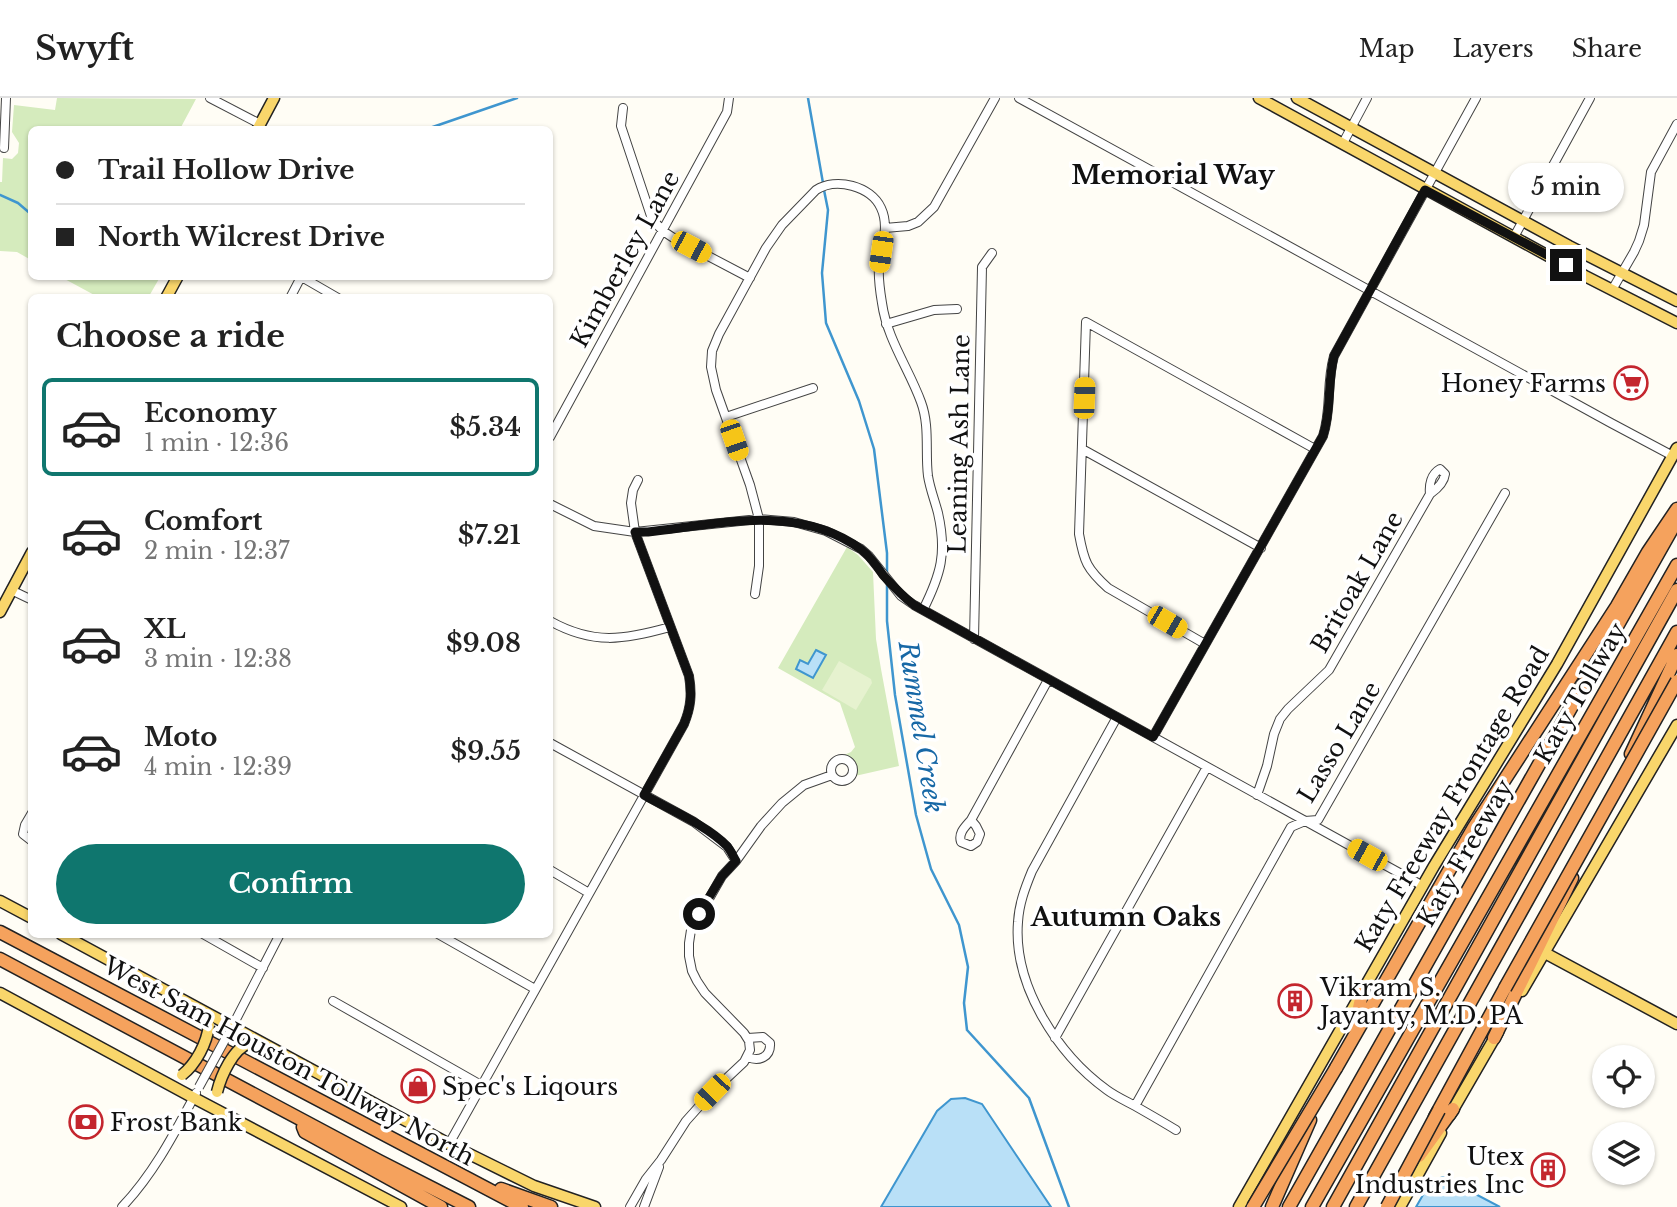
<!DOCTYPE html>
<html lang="en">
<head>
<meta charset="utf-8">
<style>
	:root { --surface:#fff; --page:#f2f2f2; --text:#222; --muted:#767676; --line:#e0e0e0; --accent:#0f766e }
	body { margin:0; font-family:"Libre Baskerville",serif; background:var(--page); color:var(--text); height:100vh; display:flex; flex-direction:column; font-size:26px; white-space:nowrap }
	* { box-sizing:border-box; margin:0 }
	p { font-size:23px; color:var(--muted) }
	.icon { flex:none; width:38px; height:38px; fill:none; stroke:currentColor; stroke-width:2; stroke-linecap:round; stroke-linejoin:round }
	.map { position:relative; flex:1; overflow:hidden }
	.sheet { position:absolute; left:28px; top:196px; width:525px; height:644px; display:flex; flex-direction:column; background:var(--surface); border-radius:10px; box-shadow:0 2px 5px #0004 }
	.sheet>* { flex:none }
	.banner { position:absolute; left:28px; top:28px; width:525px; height:154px; border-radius:10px; box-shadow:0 2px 5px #0004; display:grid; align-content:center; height:154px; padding:0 28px; background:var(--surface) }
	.controls { position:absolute; left:1592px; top:947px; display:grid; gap:14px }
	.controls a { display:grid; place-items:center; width:63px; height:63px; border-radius:50%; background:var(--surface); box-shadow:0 2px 5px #0004; font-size:35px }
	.end { position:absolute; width:32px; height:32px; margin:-16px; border:9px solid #111; background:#fff; box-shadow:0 0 0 4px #fff }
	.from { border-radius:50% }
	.bubble { position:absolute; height:49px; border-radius:24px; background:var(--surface); box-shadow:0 2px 5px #0004; font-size:23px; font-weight:600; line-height:49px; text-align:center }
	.car { position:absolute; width:21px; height:42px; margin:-21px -10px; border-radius:9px; box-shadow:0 0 5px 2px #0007; background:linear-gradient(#f5c518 24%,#345 0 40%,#f5c518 0 76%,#345 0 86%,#f5c518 0) }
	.banner b { display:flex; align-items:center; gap:24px; height:66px; font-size:26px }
	.banner b+b { border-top:2px solid var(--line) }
	.banner i { width:18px; height:18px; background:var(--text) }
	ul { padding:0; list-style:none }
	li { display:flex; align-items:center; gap:21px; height:98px; margin:0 14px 10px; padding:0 14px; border:4px solid transparent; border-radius:10px }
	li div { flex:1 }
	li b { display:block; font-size:26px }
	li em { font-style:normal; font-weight:600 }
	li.active { border-color:var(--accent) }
	li>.icon { width:63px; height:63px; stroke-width:1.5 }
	h2 { padding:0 28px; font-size:32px; line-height:84px }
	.button { display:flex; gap:14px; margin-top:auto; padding:14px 28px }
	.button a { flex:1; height:80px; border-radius:42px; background:var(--accent); color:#fff; font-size:28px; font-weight:600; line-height:80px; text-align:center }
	header { display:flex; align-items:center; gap:42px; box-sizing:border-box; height:98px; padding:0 35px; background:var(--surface); border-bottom:2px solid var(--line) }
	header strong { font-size:33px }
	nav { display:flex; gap:38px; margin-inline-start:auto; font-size:24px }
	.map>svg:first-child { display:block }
	.green { fill:#d5ebbd }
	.pitch { fill:#e6f2cf }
	.water { fill:#b9e0f7; stroke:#3f96cf; stroke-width:2 }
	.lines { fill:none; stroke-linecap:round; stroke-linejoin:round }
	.stream { stroke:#3f96cf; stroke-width:2.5 }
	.minor-casing { stroke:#444; stroke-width:10 }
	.major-casing { stroke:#222; stroke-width:13 }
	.highway-casing { stroke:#222; stroke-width:15 }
	.minor { stroke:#fff; stroke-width:8 }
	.major { stroke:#f9d66b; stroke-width:10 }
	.highway { stroke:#f5a25d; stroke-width:12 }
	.minor-bridge-casing { stroke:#444; stroke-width:10; stroke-linecap:butt }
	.major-bridge-casing { stroke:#222; stroke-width:13; stroke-linecap:butt }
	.highway-bridge-casing { stroke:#222; stroke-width:15; stroke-linecap:butt }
	.minor-bridge { stroke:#fff; stroke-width:8 }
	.major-bridge { stroke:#f9d66b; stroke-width:10 }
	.highway-bridge { stroke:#f5a25d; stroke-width:12 }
	.route { stroke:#111; stroke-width:9 }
	.labels { text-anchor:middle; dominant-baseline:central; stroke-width:7; stroke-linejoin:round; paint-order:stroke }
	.street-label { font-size:24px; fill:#111; stroke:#fff }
	.poi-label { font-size:24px; fill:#111; stroke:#fff; text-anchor:start }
	.neighbourhood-label { font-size:26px; font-weight:bold; fill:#111; stroke:#fff }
	.water-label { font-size:26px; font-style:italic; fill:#1768a6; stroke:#fff }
</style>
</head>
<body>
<header>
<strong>Swyft</strong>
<nav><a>Map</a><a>Layers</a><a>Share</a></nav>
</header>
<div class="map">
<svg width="1677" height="1109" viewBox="0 0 1677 1109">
	<rect width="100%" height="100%" fill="#fffdf5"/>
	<!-- green -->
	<path class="green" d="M57 0 196 1 180 31 32 32 31 162 17 154 0 153V84H2L3 60 12 61 18 55 19 45 12 34 14 7 55 12Z
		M61 179H160L148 200 98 199Z
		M847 449 858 457 873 474 876 541 881 571 899 668 855 678V665L844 657 851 654 855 649 840 605 778 570Z"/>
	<!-- pitch -->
	<path class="pitch" d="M839 563 871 581 872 585 856 612 822 592Z"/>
	<!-- water -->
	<path class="water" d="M816 552 826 557 813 580 796 571 800 562 808 566Z
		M965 1000 982 1006 1051 1109H881L937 1013 951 1001Z
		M1443 1079 1500 1109H1416L1431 1083Z"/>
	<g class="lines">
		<!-- stream -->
		<path class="stream" d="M808 0 823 85
			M424 32 517 0
			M824 92 828 112 822 175 826 225 859 303 874 351 887 455V477
			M0 97 18 105 32 117
			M887 484V523L895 597 916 717 931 771 959 827 968 869 964 905 967 932 1029 1000 1069 1109"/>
		<defs>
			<path id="minor" d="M210 0 260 26
				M1019 0 1611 325 1673 358
				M623 10 621 28 652 121 663 133 672 139 750 180
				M1343 45 1367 0
				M4 50 6 0
				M885 130 908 128 918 124 934 109 995 0
				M1514 139 1590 0
				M300 178 338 200
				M1612 192 1634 154 1639 143 1644 127 1651 74 1677 26
				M290 200 301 179
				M886 226 934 212 957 211
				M726 319 813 290
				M550 339 727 14 729 0
				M1082 351 1261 450
				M550 406 594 428 635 434 759 421 794 424 826 433 861 451 869 458 901 498 914 507 1423 788
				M11 492 32 502
				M755 496 759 468V421L750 387 716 292 711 269 712 253 719 236 766 150 782 127 816 92C836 79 871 88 881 110 890 129 881 149 879 168 878 180 880 193 882 205 887 241 909 271 921 304 930 328 925 354 928 378 930 391 935 403 938 415 947 455 941 476 923 512
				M550 523C593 547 624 542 670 529
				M974 541 982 169 992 155
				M1205 546 1108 490C1087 471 1084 464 1079 436L1086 224 1315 351
				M1117 619 1032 773C1025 790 1019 806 1018 824 1013 887 1057 956 1107 992 1115 998 1126 1003 1135 1008 1149 1016 1163 1024 1176 1032
				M1153 639 1323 338C1332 310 1326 287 1334 258L1476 0
				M550 645 694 724 727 749 736 763
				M831 672a11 11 0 1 1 22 0a11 11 0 1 1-22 0Z
				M1257 697 1267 668 1274 636 1280 621 1288 611 1329 572 1430 396C1437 391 1444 385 1445 376L1440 371C1431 376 1429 387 1430 396
				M32 715 25 727 23 736 32 743
				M971 722 976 728 980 736 977 744 971 748 961 744C958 735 965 729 971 722L1048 582
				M550 772 589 795
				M203 836 263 870
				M438 836 535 891
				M333 903 481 987
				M230 933 280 836
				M1055 940 1207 669
				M748 959C759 964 771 959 770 945L763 939 748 940
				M1135 1008 1291 729 1305 723 1318 722 1505 395
				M449 1046 684 626C691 609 692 596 689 578L635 434 631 405 633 392 638 382
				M122 1109C154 1075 174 1036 196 995
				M630 1109 646 1081 661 1062 686 1023 712 994 744 964 750 952 749 943 744 935 705 895 697 883 692 873 689 858V845L691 832 722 778 736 763 761 728 782 705 804 687 832 677
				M644 1109 659 1069"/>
			<path id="major" d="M1259 0 1585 178 1677 225
				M1297 0 1569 148 1677 203
				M257 32 274 0
				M166 200 178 178
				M0 514 32 454
				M0 803 32 820
				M61 836 449 1046 534 1088 595 1109
				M1545 855 1677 926
				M1522 893 1677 627
				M0 895 194 1000 401 1109
				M1450 1017 1498 934
				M1239 1109 1434 768 1557 566 1677 350
				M1400 1109 1441 1035"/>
			<path id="highway" d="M1631 656 1677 557
				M0 834 522 1109
				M0 861 379 1063 469 1109
				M1351 928 1358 914 1363 892
				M1494 940 1572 780
				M1336 970 1474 729 1617 508 1648 454 1677 411
				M1435 1019 1505 890
				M303 1029 305 1034 441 1109
				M1419 1058 1453 1011
				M501 1091 551 1109
				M1272 1109 1310 1022
				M1289 1109 1677 422
				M1312 1109 1677 467
				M1333 1109 1677 492
				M1356 1109 1677 534"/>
		</defs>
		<!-- minor casing -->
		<use href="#minor" class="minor-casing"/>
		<!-- major casing -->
		<use href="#major" class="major-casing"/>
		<!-- highway casing -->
		<use href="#highway" class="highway-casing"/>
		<!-- minor -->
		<use href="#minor" class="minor"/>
		<!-- major -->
		<use href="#major" class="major"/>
		<!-- highway -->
		<use href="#highway" class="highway"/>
		<defs>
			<path id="minor-bridge" d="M199 989 227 938"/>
			<path id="major-bridge" d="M182 977C196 966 207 945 209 927
				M217 994C221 978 233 950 250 945"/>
			<path id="highway-bridge" d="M1505 890 1677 583
				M1253 1109 1336 970
				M1387 1109 1439 1012"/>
		</defs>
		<!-- minor-bridge casing -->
		<use href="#minor-bridge" class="minor-bridge-casing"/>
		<!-- major-bridge casing -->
		<use href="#major-bridge" class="major-bridge-casing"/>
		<!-- highway-bridge casing -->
		<use href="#highway-bridge" class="highway-bridge-casing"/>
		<!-- minor-bridge -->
		<use href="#minor-bridge" class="minor-bridge"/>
		<!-- major-bridge -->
		<use href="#major-bridge" class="major-bridge"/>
		<!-- highway-bridge -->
		<use href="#highway-bridge" class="highway-bridge"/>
	</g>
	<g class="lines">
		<!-- route -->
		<path class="route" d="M699 816 722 778 736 763C733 758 731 753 727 748 708 728 669 711 644 697L684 626C691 609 692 596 689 578L635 434H648C719 426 799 405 862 452 871 459 877 468 883 477 893 488 902 498 914 507L1153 639 1323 338C1332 310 1327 287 1334 258L1425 92 1566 167"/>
	</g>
	<!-- icons -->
	<defs>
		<symbol id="supermarket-ring" viewBox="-11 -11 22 22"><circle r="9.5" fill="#fff" stroke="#c4262e" stroke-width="1.5"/><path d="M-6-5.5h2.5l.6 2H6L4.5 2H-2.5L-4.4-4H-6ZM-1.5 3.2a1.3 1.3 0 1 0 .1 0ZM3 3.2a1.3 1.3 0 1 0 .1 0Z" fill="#c4262e"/></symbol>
		<symbol id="building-ring" viewBox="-11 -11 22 22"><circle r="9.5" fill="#fff" stroke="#c4262e" stroke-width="1.5"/><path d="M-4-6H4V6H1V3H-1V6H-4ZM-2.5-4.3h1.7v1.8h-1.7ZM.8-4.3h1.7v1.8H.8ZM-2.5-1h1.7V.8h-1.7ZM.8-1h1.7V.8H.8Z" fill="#c4262e"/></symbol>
		<symbol id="shop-ring" viewBox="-11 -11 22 22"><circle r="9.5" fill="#fff" stroke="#c4262e" stroke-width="1.5"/><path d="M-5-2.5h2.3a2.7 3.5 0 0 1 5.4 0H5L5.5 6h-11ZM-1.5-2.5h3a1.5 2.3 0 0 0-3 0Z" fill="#c4262e"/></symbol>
		<symbol id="bank-ring" viewBox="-11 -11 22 22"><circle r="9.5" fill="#fff" stroke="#c4262e" stroke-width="1.5"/><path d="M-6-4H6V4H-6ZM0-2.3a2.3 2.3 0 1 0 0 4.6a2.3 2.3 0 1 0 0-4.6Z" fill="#c4262e"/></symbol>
	</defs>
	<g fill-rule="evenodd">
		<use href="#supermarket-ring" x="1612" y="266" width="38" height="38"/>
		<use href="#building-ring" x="1276" y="884" width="38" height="38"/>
		<use href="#shop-ring" x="399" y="969" width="38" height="38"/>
		<use href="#bank-ring" x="67" y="1005" width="38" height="38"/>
		<use href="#building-ring" x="1529" y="1053" width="38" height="38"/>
	</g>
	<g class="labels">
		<!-- street labels -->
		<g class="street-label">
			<text transform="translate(625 161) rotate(-61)">Kimberley Lane</text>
			<text transform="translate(959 346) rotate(-89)">Leaning Ash Lane</text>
			<text transform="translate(1357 484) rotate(-60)">Britoak Lane</text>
			<text transform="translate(1580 595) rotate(-60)">Katy Tollway</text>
			<text transform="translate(1339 644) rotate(-59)">Lasso Lane</text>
			<text transform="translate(1452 701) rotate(-59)">Katy Freeway Frontage Road</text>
			<text transform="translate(1465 755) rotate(-60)">Katy Freeway</text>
			<text transform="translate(289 963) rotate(28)">West Sam Houston Tollway North</text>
		</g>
		<!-- poi labels -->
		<g class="poi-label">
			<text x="1606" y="285" text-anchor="end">Honey Farms</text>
			<text x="1320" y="889">Vikram S.<tspan x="1320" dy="28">Jayanty, M.D. PA</tspan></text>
			<text x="442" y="988">Spec's Liqours</text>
			<text x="110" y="1024">Frost Bank</text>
			<text x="1524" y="1058" text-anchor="end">Utex<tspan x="1524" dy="28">Industries Inc</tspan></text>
		</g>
		<!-- neighbourhood labels -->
		<g class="neighbourhood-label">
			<text x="1173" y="77">Memorial Way</text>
			<text x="1126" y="819">Autumn Oaks</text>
		</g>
		<!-- water labels -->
		<g class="water-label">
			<text transform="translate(921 629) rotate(81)">Rummel Creek</text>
		</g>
	</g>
</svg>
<div class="controls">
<a><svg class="icon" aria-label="locate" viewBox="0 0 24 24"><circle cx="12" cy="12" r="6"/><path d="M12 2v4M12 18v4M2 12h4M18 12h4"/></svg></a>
<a><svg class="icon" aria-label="layers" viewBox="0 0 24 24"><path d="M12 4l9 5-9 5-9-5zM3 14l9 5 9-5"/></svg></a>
</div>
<i class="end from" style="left:699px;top:816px"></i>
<i class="end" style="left:1566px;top:167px"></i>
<div class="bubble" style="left:1508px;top:65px;width:116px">5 min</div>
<i class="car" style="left:691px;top:149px;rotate:118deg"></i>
<i class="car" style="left:881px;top:154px;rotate:188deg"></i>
<i class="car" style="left:1084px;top:300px;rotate:2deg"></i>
<i class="car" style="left:734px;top:342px;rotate:161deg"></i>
<i class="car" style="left:1167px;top:524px;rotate:120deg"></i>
<i class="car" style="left:1367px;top:757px;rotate:299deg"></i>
<i class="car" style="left:712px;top:994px;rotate:224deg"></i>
<div class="banner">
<b><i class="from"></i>Trail Hollow Drive</b>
<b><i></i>North Wilcrest Drive</b>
</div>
<section class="sheet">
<h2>Choose a ride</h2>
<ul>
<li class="active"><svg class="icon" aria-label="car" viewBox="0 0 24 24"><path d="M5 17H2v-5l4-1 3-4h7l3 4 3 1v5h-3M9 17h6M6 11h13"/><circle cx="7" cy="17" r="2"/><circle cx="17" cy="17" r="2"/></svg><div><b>Economy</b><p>1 min · 12:36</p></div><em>$5.34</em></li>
<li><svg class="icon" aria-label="car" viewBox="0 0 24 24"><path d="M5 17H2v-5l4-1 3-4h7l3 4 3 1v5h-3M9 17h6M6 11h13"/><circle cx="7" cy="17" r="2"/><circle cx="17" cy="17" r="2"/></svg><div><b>Comfort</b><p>2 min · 12:37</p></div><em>$7.21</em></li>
<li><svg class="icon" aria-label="car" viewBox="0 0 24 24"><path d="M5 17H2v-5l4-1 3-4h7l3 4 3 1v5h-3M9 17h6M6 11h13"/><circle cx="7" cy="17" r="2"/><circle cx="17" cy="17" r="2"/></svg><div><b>XL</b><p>3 min · 12:38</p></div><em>$9.08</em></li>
<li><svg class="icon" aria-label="car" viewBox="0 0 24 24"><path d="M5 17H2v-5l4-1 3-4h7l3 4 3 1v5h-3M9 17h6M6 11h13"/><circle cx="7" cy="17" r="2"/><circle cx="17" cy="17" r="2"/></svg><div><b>Moto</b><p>4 min · 12:39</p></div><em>$9.55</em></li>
</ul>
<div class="button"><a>Confirm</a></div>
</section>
</div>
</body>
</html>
